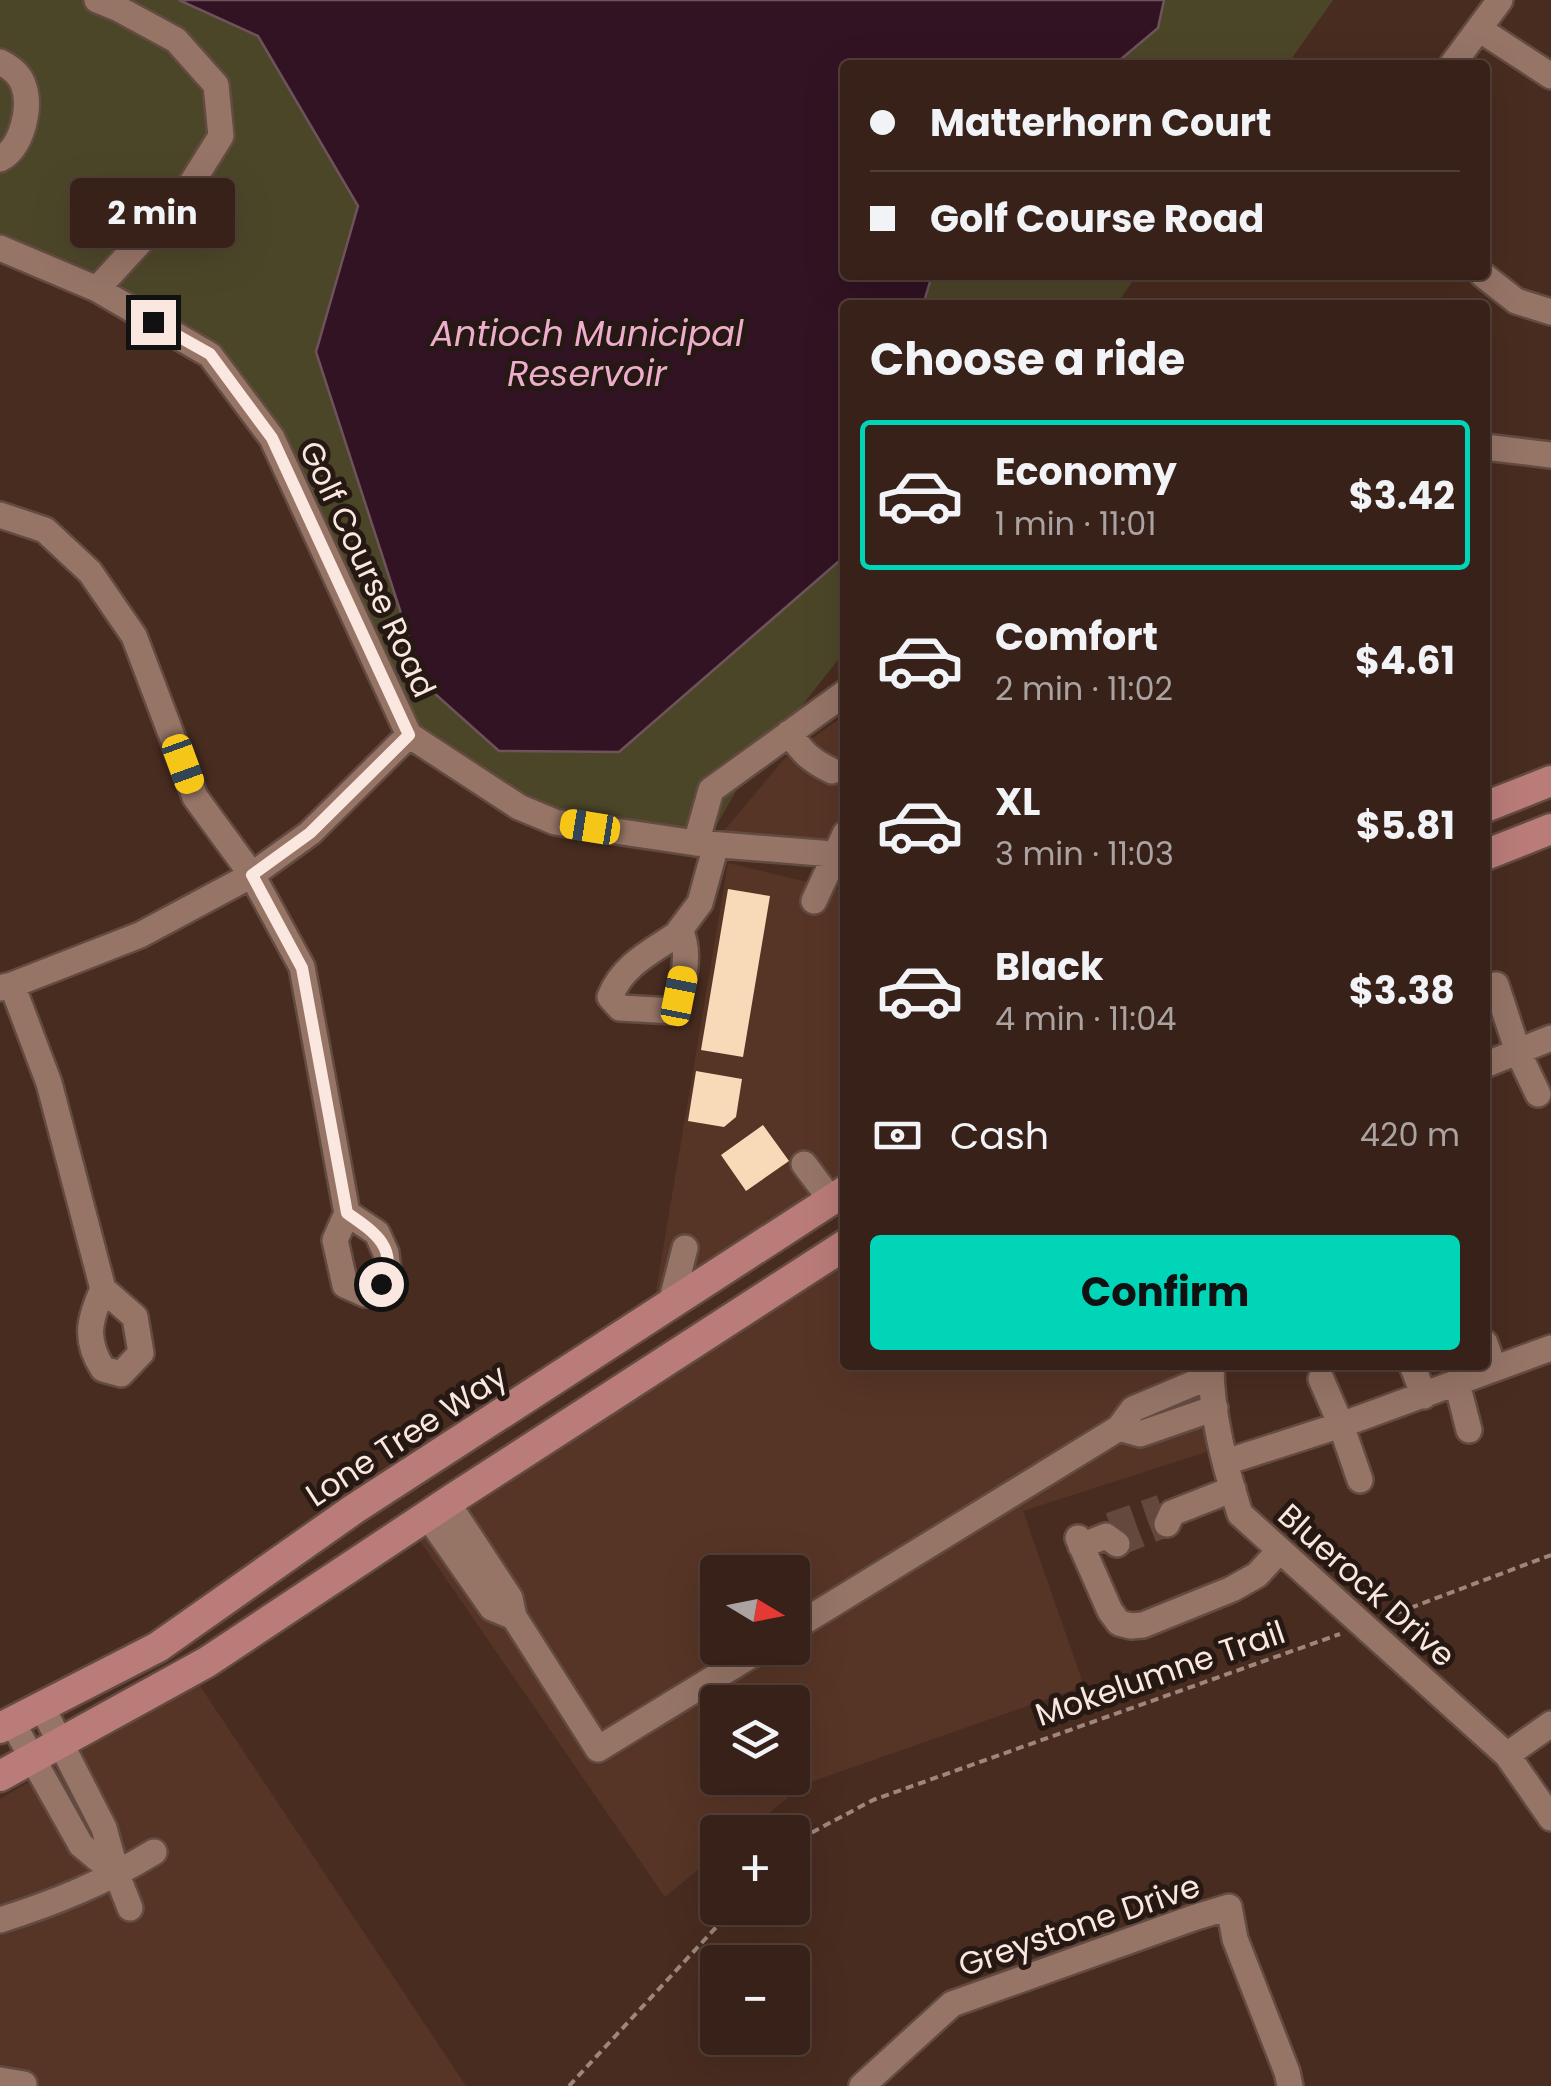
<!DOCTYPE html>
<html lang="en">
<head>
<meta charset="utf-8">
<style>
	:root { --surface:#372118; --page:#422e25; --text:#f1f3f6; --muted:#aaa3a2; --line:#513e37; --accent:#00d5b7 }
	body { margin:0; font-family:Poppins,sans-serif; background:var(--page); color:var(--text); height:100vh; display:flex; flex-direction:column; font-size:38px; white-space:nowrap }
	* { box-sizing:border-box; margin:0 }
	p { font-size:32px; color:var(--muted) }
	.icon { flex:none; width:55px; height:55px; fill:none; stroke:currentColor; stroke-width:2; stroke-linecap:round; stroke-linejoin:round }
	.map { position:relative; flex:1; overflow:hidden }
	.details { position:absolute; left:840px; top:300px; width:650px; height:1070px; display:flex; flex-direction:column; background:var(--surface); border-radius:10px; box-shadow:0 10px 40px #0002,0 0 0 2px var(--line) }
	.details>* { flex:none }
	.guide { position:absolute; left:840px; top:60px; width:650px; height:220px; border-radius:10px; box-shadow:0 10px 40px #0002,0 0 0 2px var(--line); display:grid; align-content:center; height:220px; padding:0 30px; background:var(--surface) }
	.needle { width:65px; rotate:100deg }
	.controls { position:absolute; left:700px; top:1555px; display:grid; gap:20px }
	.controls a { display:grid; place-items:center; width:110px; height:110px; border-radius:10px; background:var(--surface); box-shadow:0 10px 40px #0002,0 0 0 2px var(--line); font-size:50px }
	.end { position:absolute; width:45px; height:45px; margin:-22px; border:12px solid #fae7df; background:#111; box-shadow:0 0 0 5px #111 }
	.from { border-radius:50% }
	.bubble { position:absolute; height:70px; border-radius:10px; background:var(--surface); box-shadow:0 10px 40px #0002,0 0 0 2px var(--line); font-size:32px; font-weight:700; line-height:70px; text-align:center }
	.car { position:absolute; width:30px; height:60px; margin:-30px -15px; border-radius:12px; box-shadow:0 0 8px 2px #0007; background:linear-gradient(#f5c518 24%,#345 0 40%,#f5c518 0 76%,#345 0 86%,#f5c518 0) }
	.guide b { display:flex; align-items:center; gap:35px; height:95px; font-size:38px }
	.guide b+b { border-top:2px solid var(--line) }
	.guide i { width:25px; height:25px; background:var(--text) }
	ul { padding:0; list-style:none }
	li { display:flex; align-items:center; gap:30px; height:150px; margin:0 20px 15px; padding:0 10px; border:5px solid transparent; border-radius:10px }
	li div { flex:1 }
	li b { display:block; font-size:38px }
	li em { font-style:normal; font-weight:700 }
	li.selected { border-color:var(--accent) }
	li>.icon { width:90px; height:90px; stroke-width:1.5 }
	h2 { padding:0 30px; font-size:45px; line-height:120px }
	.pay { display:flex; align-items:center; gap:25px; height:110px; padding:0 30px; font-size:38px }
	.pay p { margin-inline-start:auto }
	.action { display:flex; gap:20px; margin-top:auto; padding:20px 30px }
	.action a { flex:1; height:115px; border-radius:10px; background:var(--accent); color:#111; font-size:40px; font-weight:700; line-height:115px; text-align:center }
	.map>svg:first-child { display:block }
	.built { fill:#573526; fill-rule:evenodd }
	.green { fill:#4c4629 }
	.water { fill:#321323; stroke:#6e535b; stroke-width:2.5 }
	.building { fill:#f8dab9 }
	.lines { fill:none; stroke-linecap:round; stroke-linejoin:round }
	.minor-tunnel { stroke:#64483d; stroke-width:25; stroke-dasharray:25 12; stroke-linecap:butt }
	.minor-casing { stroke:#634b41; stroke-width:30 }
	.major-casing { stroke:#634b41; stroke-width:35 }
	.path { stroke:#9e867c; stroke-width:4; stroke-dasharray:8 5; stroke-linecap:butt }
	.minor { stroke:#967567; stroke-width:25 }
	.major { stroke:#ba7c79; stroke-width:30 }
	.route { stroke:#fae7df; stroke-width:12 }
	.labels { text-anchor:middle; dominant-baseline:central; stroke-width:10; stroke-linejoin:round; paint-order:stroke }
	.street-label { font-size:32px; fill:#fae7df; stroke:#261813 }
	.water-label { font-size:35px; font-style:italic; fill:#eeadcc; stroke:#261813 }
</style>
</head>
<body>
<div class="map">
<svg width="1551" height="2086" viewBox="0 0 1551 2086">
	<rect width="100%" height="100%" fill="#492c20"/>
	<!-- built -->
	<path class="built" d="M845 715V841L723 832 785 758Z
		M728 863 845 891V1174L655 1297Z
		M845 1261V1365H1201L1206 1452 1023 1511 1084 1686 805 1784 745 1832H718L717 1854 665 1897 420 1541ZM718 1572H792V1648H718ZM718 1702H792V1778H718Z
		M198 1683 466 2086H0V1799Z"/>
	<!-- green -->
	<path class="green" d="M0 0H1333L1287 65H845V275H1137L1116 305H845V651L740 784 706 844 555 822 409 735 272 438 210 355 0 239Z"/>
	<!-- water -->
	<path class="water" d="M179 0H1164L1158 28 1114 65H845V275H932L923 305H845V556L619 752 499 751 424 684 316 352 358 206 258 36Z"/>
	<!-- building -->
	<path class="building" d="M728 889 770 896 743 1057 701 1050Z
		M696 1071 742 1079 736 1117 724 1127 688 1121Z
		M763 1125 789 1161 746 1191 721 1155Z"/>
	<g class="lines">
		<!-- minor-tunnel -->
		<path class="minor-tunnel" d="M1110 1525 1161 1507
			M1117 1544 1167 1524"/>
		<defs>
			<path id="minor" d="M1479 29 1551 76
				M0 62C10 67 19 73 23 84 32 107 22 148 0 159
				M1452 65 1500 0
				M0 248 97 289 210 355 272 438 409 735 519 807 555 822 696 843 845 855
				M1483 275 1516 301 1551 312
				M97 289 186 192 221 136 216 85 176 40 119 9 97 0
				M1485 447 1551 455
				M0 515 45 530 90 572 134 636 195 797 252 875 302 967 347 1213 335 1240 345 1285 365 1294 381 1284 388 1272 386 1253 377 1233 347 1213
				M789 733C803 753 810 760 832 771
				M696 843 711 790 845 693
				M814 901 845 834
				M680 930C692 954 682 987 674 1011L620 1008 610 997C622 966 649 953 676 935L700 903 716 845
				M12 985 49 1083 103 1289 135 1317 141 1353 121 1374 103 1369C84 1340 89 1320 103 1289
				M1496 985 1518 1052 1538 1094
				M0 988 12 985 140 935 252 875 310 833 409 735
				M1485 1065 1551 1038
				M804 1164 831 1200
				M671 1303 685 1248
				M1485 1343 1494 1369
				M1211 1365C1211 1415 1225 1466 1240 1514L1507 1755 1551 1818
				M1412 1365 1424 1396
				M1321 1379 1341 1425 1360 1480
				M1457 1383 1469 1430
				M1119 1428 1140 1434 1215 1408
				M1226 1462 1341 1425 1551 1348
				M447 1502 510 1598 514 1617 598 1749 763 1648
				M427 1515 492 1608 514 1617
				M1167 1524 1172 1513 1233 1489
				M1078 1538 1110 1611 1119 1623 1131 1626 1143 1625 1232 1589 1257 1575 1280 1550
				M1081 1546 1106 1536 1117 1544
				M792 1629 1119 1428 1133 1409 1211 1376
				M42 1707 104 1828 117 1875 130 1908
				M12 1722 81 1845 117 1875
				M1507 1755 1551 1724
				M0 1920C57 1902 103 1883 154 1852
				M0 2080 24 2084
				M862 2086 952 2004 1193 1918 1229 1907 1235 1939 1287 2072 1290 2086"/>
			<path id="major" d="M1485 807 1551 781
				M1485 855 1551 829
				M0 1728 158 1647 354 1509 845 1191
				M0 1776 207 1662 454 1498 845 1245"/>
		</defs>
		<!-- minor casing -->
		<use href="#minor" class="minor-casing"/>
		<!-- major casing -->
		<use href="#major" class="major-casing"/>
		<!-- path -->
		<path class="path" d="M1386 1617 1551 1555
			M792 1849 807 1835 873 1800 1340 1634
			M569 2086 734 1908"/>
		<!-- minor -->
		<use href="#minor" class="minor"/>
		<!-- major -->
		<use href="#major" class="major"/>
	</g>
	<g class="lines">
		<!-- route -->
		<path class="route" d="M153 322 210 354 272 438 409 735 310 833 252 875 302 968 347 1213C373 1231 401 1249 381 1284"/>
	</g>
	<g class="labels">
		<!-- street labels -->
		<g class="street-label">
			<text transform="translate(368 569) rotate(65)">Golf Course Road</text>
			<text transform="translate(406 1435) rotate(-33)">Lone Tree Way</text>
			<text transform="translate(1367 1585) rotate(42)">Bluerock Drive</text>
			<text transform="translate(1160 1673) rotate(-19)">Mokelumne Trail</text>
			<text transform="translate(1079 1925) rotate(-19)">Greystone Drive</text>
		</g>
		<!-- water labels -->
		<g class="water-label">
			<text x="587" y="333">Antioch Municipal<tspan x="587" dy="40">Reservoir</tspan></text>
		</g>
	</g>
</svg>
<div class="controls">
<a><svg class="needle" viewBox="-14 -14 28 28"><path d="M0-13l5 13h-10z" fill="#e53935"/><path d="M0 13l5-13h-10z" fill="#aaa3a2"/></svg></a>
<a><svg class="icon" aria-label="layers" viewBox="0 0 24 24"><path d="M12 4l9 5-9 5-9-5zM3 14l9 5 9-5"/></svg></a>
<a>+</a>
<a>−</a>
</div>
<i class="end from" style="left:381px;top:1284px"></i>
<i class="end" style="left:153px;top:322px"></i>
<div class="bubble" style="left:70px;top:178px;width:165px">2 min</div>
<i class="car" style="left:183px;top:764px;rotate:160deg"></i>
<i class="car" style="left:590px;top:827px;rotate:279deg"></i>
<i class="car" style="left:679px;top:996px;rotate:11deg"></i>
<div class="guide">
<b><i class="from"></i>Matterhorn Court</b>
<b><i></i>Golf Course Road</b>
</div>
<section class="details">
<h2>Choose a ride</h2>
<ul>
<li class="selected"><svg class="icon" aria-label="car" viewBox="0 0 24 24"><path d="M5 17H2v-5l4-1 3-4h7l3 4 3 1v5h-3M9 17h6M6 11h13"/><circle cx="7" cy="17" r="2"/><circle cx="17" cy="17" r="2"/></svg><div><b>Economy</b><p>1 min · 11:01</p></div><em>$3.42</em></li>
<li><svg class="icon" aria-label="car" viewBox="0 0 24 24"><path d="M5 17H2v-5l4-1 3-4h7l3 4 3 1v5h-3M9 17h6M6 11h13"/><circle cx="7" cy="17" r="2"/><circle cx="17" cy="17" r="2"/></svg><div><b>Comfort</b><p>2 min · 11:02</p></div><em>$4.61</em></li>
<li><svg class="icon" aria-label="car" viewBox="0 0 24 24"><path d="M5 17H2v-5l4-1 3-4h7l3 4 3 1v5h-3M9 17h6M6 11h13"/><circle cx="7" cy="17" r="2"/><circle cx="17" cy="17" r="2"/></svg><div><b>XL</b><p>3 min · 11:03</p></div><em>$5.81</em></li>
<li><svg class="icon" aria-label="car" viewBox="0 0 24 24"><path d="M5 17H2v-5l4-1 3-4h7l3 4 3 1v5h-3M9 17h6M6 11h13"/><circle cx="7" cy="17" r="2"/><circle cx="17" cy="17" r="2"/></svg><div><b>Black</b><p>4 min · 11:04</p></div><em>$3.38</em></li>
</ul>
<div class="pay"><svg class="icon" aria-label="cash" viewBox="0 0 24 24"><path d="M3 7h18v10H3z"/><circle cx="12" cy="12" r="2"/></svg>Cash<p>420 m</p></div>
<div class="action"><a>Confirm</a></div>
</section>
</div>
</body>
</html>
